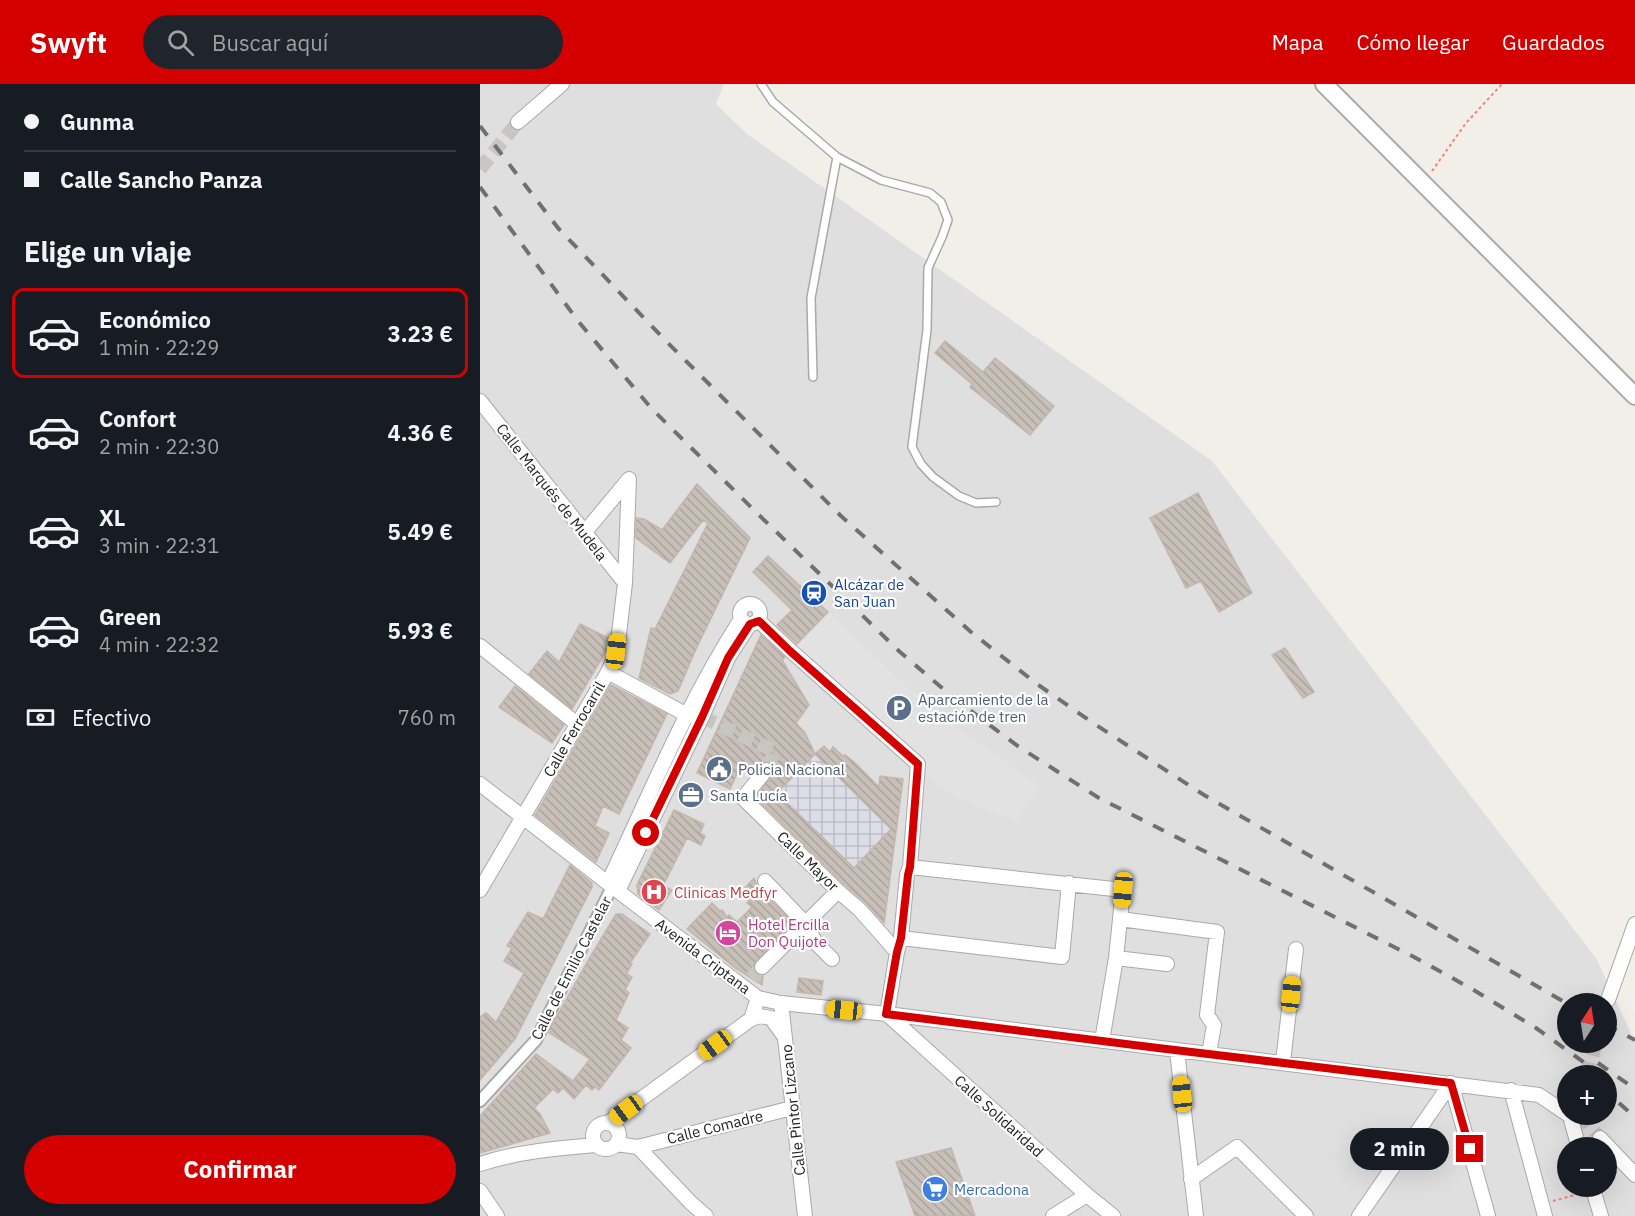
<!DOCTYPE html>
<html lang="es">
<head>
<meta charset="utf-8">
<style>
	:root { --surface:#171b24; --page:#20242c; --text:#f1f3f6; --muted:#9ea1a6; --line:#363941; --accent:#d40000 }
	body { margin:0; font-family:"IBM Plex Sans",sans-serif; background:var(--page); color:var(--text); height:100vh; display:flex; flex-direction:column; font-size:22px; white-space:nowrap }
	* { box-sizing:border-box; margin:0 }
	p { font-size:20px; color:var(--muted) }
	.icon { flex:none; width:33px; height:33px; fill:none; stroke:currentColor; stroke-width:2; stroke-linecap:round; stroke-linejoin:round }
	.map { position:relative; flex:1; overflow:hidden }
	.side { display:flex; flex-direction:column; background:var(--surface); width:480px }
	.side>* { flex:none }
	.guide { display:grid; align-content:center; height:132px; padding:0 24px; background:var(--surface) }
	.needle { width:39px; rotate:12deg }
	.tools { position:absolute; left:1077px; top:909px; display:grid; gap:12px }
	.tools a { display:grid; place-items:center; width:60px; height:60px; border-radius:50%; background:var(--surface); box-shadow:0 6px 24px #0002; font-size:30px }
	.end { position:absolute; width:27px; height:27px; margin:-14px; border:8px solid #d40000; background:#fff; box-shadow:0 0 0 3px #fff }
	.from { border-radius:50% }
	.bubble { position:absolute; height:42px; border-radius:21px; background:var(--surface); box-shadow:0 6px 24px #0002; font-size:20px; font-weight:700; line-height:42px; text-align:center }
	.car { position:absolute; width:18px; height:36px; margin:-18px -9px; border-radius:8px; box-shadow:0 0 4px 2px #0007; background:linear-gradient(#f5c518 24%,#345 0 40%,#f5c518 0 76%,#345 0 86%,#f5c518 0) }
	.guide b { display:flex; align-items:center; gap:21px; height:57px; font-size:22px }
	.guide b+b { border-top:2px solid var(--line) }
	.guide i { width:15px; height:15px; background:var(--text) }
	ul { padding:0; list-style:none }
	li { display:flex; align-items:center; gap:18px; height:90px; margin:0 12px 9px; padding:0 12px; border:3px solid transparent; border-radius:12px }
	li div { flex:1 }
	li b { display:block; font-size:22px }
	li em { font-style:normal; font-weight:700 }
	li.selected { border-color:var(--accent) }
	li>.icon { width:54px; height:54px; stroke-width:1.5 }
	h2 { padding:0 24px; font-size:27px; line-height:72px }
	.pay { display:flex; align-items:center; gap:15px; height:66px; padding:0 24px; font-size:22px }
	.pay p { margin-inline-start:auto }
	.primary-button { display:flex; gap:12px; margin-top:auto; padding:12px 24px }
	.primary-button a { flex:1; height:69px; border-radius:36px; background:var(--accent); color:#fff; font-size:24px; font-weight:700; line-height:69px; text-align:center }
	header { display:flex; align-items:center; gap:36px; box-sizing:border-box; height:84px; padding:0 30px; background:var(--accent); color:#fff }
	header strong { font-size:28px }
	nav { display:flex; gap:33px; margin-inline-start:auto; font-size:21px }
	.search { width:420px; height:54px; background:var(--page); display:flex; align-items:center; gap:15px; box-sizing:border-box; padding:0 21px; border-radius:33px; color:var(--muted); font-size:22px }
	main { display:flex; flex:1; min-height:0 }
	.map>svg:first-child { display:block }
	.residential { fill:#e0dfdf; fill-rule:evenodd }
	.parking { fill:#e2e2e2 }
	.plaza { fill:url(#plaza-grid) }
	.building { fill:url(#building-back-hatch); stroke:#c4b6ab; stroke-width:1.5; fill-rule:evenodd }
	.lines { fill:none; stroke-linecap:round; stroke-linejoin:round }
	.minor-tunnel { stroke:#c8c6c1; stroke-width:14; stroke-dasharray:14 7; stroke-linecap:butt }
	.service-casing { stroke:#a9a9a9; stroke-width:10 }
	.pedestrian-casing { stroke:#a9a9a9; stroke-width:14 }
	.minor-casing { stroke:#a9a9a9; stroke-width:16 }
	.tertiary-casing { stroke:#a9a9a9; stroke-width:20 }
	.path { stroke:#fa8072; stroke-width:2; stroke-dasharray:3 3; stroke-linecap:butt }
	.service { stroke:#fff; stroke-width:7 }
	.pedestrian { stroke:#fff; stroke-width:10 }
	.minor { stroke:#fff; stroke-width:14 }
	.tertiary { stroke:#fff; stroke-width:16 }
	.rail { stroke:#707070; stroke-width:4; stroke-dasharray:12 12; stroke-linecap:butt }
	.route { stroke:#d40000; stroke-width:8 }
	.labels { text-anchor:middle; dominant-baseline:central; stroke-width:4.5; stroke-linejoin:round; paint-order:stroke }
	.street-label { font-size:15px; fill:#222; stroke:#fff }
	.transit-label { font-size:15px; fill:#164399; stroke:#fff; text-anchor:start }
	.service-label { font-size:15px; fill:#4e5e75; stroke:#fff; text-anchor:start }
	.health-label { font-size:15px; fill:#be3a42; stroke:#fff; text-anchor:start }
	.hotel-label { font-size:15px; fill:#b23c85; stroke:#fff; text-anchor:start }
	.shop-label { font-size:15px; fill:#366cbe; stroke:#fff; text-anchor:start }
</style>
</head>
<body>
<header>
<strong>Swyft</strong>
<div class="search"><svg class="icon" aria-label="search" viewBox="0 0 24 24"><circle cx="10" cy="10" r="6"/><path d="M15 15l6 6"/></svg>Buscar aquí</div>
<nav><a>Mapa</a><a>Cómo llegar</a><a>Guardados</a></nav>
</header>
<main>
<section class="side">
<div class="guide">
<b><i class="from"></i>Gunma</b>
<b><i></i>Calle Sancho Panza</b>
</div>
<h2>Elige un viaje</h2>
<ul>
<li class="selected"><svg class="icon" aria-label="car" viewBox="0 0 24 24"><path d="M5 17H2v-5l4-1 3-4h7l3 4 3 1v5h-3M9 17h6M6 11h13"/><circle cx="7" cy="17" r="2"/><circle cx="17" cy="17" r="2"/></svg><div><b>Económico</b><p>1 min · 22:29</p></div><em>3.23 €</em></li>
<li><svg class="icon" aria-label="car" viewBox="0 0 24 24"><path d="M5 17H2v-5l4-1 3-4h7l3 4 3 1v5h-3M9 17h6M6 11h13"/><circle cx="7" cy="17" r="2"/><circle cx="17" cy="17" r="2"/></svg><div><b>Confort</b><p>2 min · 22:30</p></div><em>4.36 €</em></li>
<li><svg class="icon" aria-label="car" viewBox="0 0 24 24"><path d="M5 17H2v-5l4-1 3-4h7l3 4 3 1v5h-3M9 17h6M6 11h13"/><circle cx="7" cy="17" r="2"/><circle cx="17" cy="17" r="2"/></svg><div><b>XL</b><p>3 min · 22:31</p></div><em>5.49 €</em></li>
<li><svg class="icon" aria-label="car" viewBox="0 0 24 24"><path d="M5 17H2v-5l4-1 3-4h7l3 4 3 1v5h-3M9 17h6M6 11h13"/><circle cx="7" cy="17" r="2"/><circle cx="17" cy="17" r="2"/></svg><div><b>Green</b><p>4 min · 22:32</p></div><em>5.93 €</em></li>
</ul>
<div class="pay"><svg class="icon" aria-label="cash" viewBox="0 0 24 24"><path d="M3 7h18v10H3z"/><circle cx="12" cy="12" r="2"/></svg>Efectivo<p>760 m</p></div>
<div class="primary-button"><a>Confirmar</a></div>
</section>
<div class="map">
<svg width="1155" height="1132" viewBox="0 0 1155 1132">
	<defs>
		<pattern id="plaza-grid" width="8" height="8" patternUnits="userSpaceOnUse" patternTransform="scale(1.5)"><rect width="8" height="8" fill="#dddde8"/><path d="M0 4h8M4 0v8" fill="none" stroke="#bdbdc7"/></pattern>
		<pattern id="building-back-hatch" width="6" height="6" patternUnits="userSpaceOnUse" patternTransform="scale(1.5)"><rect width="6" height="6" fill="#c7bfb8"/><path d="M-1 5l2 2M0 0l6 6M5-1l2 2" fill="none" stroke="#aba49e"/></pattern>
	</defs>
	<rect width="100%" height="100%" fill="#f2efe9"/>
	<!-- residential -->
	<path class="residential" d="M0 0H244L236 20 267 50 732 377 1116 874 1155 958V1132H0ZM1088 920H1126V958H1088ZM1088 992H1126V1030H1088ZM1088 1064H1126V1102H1088Z"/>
	<!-- parking -->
	<path class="parking" d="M348 528 421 598 486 651 560 702 536 737 475 713 446 692V679L316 562Z"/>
	<!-- plaza -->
	<path class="plaza" d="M335 670 411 745 374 784 297 709Z"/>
	<!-- building -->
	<path class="building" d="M465 257 503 288 515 274 574 322 550 351 490 303 492 300 455 269Z
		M217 400 270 454 216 565 198 607 190 610 159 594 171 544 175 545 228 439 223 436 190 479 156 454V434L164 435 182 446Z
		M718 409 772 509 739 528 721 497 706 504 670 434Z
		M288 472 348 528 317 560 297 541 312 526 273 488Z
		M100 540 128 554 126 567 92 625 49 590 67 567 79 578Z
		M281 551 305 573 302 576 329 621 316 639 325 649 335 670 344 662 350 668 353 663 363 672 365 671 374 678 399 703 400 692 423 695 404 839 386 819 364 800 275 713 293 691 295 683 291 679 287 677 282 678 272 689 261 681 250 705 217 689ZM335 670 411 745 374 784 297 709Z
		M805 564 834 608 823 614 792 571Z
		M131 601 187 630 139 730 123 722 115 742 129 749 116 778 55 731Z
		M35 602 84 641 72 659 19 623Z
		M194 726 224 740 220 749 225 752 221 761 207 754 183 802 192 806 179 826 158 810 157 801Z
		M90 781 112 799V803L35 955 0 996V933L6 929 16 938 44 889 24 877 32 864 27 862 48 828 63 835Z
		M274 794 278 803 313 839 274 880 273 885 275 889 283 892 282 901 255 884 207 845 232 819 240 827 242 826 247 833 249 831 257 838 272 823 267 819 269 817 260 809Z
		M136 830H142L170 850 150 879 152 880 146 890 152 893 145 906 149 909 136 936 148 944 141 956 151 964 119 1006 115 1003 112 1006 106 1001 94 1015 83 1004 78 1009 73 1005 54 1024 60 1030 70 1049 0 1069V1032L56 970 93 997 110 975 68 948 109 875Z
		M319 894 343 897 341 911 317 908Z
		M471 1064 495 1132H435L416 1078Z"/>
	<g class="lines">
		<!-- minor-tunnel -->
		<path class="minor-tunnel" d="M0 85 38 38
			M222 633 295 667 286 686
			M271 894 282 883
			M1107 992 1116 958
			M1102 1030 1110 1043 1120 1054"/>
		<defs>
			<path id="service" d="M281 0 293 18 357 73 401 96 450 109 461 118 468 136 462 153 448 184 447 246 432 363 441 380 453 393 479 412 496 419 516 418
				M333 293 331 214 357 73"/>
			<path id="pedestrian" d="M0 1017 56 956 132 803"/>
			<path id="minor" d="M38 38 82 0
				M0 317 145 499
				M260 530a10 10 0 1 1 20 0a10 10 0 1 1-20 0Z
				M279 537 311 567 438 680 430 783 427 791 421 854 417 868 407 930 607 1111 633 1132
				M0 562 97 640
				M128 588 207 631 214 632
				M286 686 263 714 358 807 380 826 417 868
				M0 700 138 807 278 914 301 919 407 930 1059 1011 1090 1032 1099 1064
				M430 783 643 806 636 874 622 957
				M285 797 325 839 336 859 352 875
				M128 799C170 710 208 617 261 535
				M0 806 128 588 137 567 145 499 149 395 105 448
				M138 807 222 633 248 574 270 540
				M640 835 737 848 727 931 734 941 729 970
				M421 854 582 873 589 799
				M636 874 687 880
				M282 883 358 807
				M1128 916 1155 840
				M301 919 325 1132
				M271 935 280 932 291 934 304 952
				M697 967 716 1132
				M803 978 816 865
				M971 999 1008 1132
				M1031 1006 1065 1132
				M113 1052a13 13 0 1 1 26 0a13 13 0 1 1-26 0Z
				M128 1039 271 935 278 914
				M1120 1054 1155 1091
				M136 1060 158 1063 312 1024
				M158 1063 211 1119 226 1132
				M0 1080C37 1068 77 1064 116 1061
				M711 1095 757 1063 826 1132
				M1112 1102 1121 1132
				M0 1107 17 1132
				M573 1132 607 1111
				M879 1132 971 999"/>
			<path id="tertiary" d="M844 0 1155 312"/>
		</defs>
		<!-- service casing -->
		<use href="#service" class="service-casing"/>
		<!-- pedestrian casing -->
		<use href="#pedestrian" class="pedestrian-casing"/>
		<!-- minor casing -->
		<use href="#minor" class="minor-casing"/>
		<!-- tertiary casing -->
		<use href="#tertiary" class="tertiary-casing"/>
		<!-- path -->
		<path class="path" d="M952 87 986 39 1022 0
			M1073 1117 1102 1109"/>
		<!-- service -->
		<use href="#service" class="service"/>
		<!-- pedestrian -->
		<use href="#pedestrian" class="pedestrian"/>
		<!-- minor -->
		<use href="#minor" class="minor"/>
		<!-- tertiary -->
		<use href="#tertiary" class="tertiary"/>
		<!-- rail -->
		<path class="rail" d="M0 42 78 144 184 255 361 432 491 548 557 600 613 639 724 711 1088 920
			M0 103 98 237 171 324 279 431 420 568 475 615 539 663 619 714 934 873 992 905 1056 944 1123 992
			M1126 941 1155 956
			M1118 979 1155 1005
			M1139 1019 1155 1033"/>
	</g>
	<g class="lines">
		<!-- route -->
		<path class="route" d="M166 749 222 633 248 574 270 540 279 537 310 567 438 680 430 783 428 791 421 854 417 868 406 930 678 964 971 999 990 1065"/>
	</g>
	<!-- icons -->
	<defs>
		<symbol id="station-disc" viewBox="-11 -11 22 22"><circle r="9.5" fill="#1a4fb4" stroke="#fff"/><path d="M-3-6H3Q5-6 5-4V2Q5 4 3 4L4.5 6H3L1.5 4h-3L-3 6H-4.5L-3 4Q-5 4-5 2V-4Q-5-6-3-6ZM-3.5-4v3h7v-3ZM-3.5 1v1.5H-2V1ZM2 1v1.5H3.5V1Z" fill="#fff"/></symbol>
		<symbol id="parking-disc" viewBox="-11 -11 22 22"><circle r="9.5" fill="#5c6f8a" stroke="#fff"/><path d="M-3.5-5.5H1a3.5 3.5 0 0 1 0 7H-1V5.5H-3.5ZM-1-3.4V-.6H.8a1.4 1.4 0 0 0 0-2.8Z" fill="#fff"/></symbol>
		<symbol id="civic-disc" viewBox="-11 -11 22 22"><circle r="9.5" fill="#5c6f8a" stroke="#fff"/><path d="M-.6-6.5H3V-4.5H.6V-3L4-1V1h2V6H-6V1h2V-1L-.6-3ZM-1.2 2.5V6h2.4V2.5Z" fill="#fff"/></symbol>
		<symbol id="office-disc" viewBox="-11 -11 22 22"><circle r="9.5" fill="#5c6f8a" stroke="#fff"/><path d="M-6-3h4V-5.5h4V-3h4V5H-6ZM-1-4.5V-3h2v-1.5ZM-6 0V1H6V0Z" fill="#fff"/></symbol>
		<symbol id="hospital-disc" viewBox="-11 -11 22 22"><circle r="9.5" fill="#e0444e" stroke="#fff"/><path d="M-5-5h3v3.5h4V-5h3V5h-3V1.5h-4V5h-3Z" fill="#fff"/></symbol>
		<symbol id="hotel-disc" viewBox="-11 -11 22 22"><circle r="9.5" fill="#d1479c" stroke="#fff"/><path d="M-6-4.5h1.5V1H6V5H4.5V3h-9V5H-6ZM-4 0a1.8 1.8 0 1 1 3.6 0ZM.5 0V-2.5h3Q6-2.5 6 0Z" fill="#fff"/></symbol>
		<symbol id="supermarket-disc" viewBox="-11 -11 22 22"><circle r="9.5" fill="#3f7fe0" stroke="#fff"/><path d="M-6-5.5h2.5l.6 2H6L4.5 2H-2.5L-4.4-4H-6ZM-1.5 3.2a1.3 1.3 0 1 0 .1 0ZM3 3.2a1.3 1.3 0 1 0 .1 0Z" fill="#fff"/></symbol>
	</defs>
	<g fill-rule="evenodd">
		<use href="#station-disc" x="319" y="494" width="30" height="30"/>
		<use href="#parking-disc" x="404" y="609" width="30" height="30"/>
		<use href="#civic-disc" x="224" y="670" width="30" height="30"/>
		<use href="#office-disc" x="196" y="696" width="30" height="30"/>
		<use href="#hospital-disc" x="159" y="793" width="30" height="30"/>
		<use href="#hotel-disc" x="233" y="834" width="30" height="30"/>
		<use href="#supermarket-disc" x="440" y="1090" width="30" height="30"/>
	</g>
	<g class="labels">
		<!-- street labels -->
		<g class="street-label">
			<text transform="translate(72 408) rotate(52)">Calle Marqués de Mudela</text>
			<text transform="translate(94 645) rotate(-60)">Calle Ferrocarril</text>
			<text transform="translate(328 777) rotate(44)">Calle Mayor</text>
			<text transform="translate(223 872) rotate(37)">Avenida Criptana</text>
			<text transform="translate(91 884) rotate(-63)">Calle de Emilio Castelar</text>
			<text transform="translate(313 1026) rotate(-96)">Calle Pintor Lizcano</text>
			<text transform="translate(519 1032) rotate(42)">Calle Solidaridad</text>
			<text transform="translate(235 1043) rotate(-14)">Calle Comadre</text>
		</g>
		<!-- transit labels -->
		<g class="transit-label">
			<text x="354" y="500">Alcázar de<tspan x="354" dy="17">San Juan</tspan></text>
		</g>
		<!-- service labels -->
		<g class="service-label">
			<text x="438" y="615">Aparcamiento de la<tspan x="438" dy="17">estación de tren</tspan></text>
			<text x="258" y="685">Policia Nacional</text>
			<text x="230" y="711">Santa Lucía</text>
		</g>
		<!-- health labels -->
		<g class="health-label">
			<text x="194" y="808">Clinicas Medfyr</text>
		</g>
		<!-- hotel labels -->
		<g class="hotel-label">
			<text x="268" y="840">Hotel Ercilla<tspan x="268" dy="17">Don Quijote</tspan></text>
		</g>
		<!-- shop labels -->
		<g class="shop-label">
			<text x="474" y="1105">Mercadona</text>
		</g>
	</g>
</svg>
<div class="tools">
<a><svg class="needle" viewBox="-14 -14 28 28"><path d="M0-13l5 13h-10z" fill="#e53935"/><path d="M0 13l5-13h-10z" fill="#9ea1a6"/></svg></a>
<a>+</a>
<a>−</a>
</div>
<i class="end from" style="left:166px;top:749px"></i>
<i class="end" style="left:990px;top:1065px"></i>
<div class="bubble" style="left:870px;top:1044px;width:99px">2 min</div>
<i class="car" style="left:136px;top:567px;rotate:7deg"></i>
<i class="car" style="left:643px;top:806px;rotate:185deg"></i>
<i class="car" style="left:811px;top:910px;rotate:6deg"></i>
<i class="car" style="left:364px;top:926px;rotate:276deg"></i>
<i class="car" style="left:235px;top:961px;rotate:234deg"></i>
<i class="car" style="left:702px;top:1010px;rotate:354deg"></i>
<i class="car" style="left:146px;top:1026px;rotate:234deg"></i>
</div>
</main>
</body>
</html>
